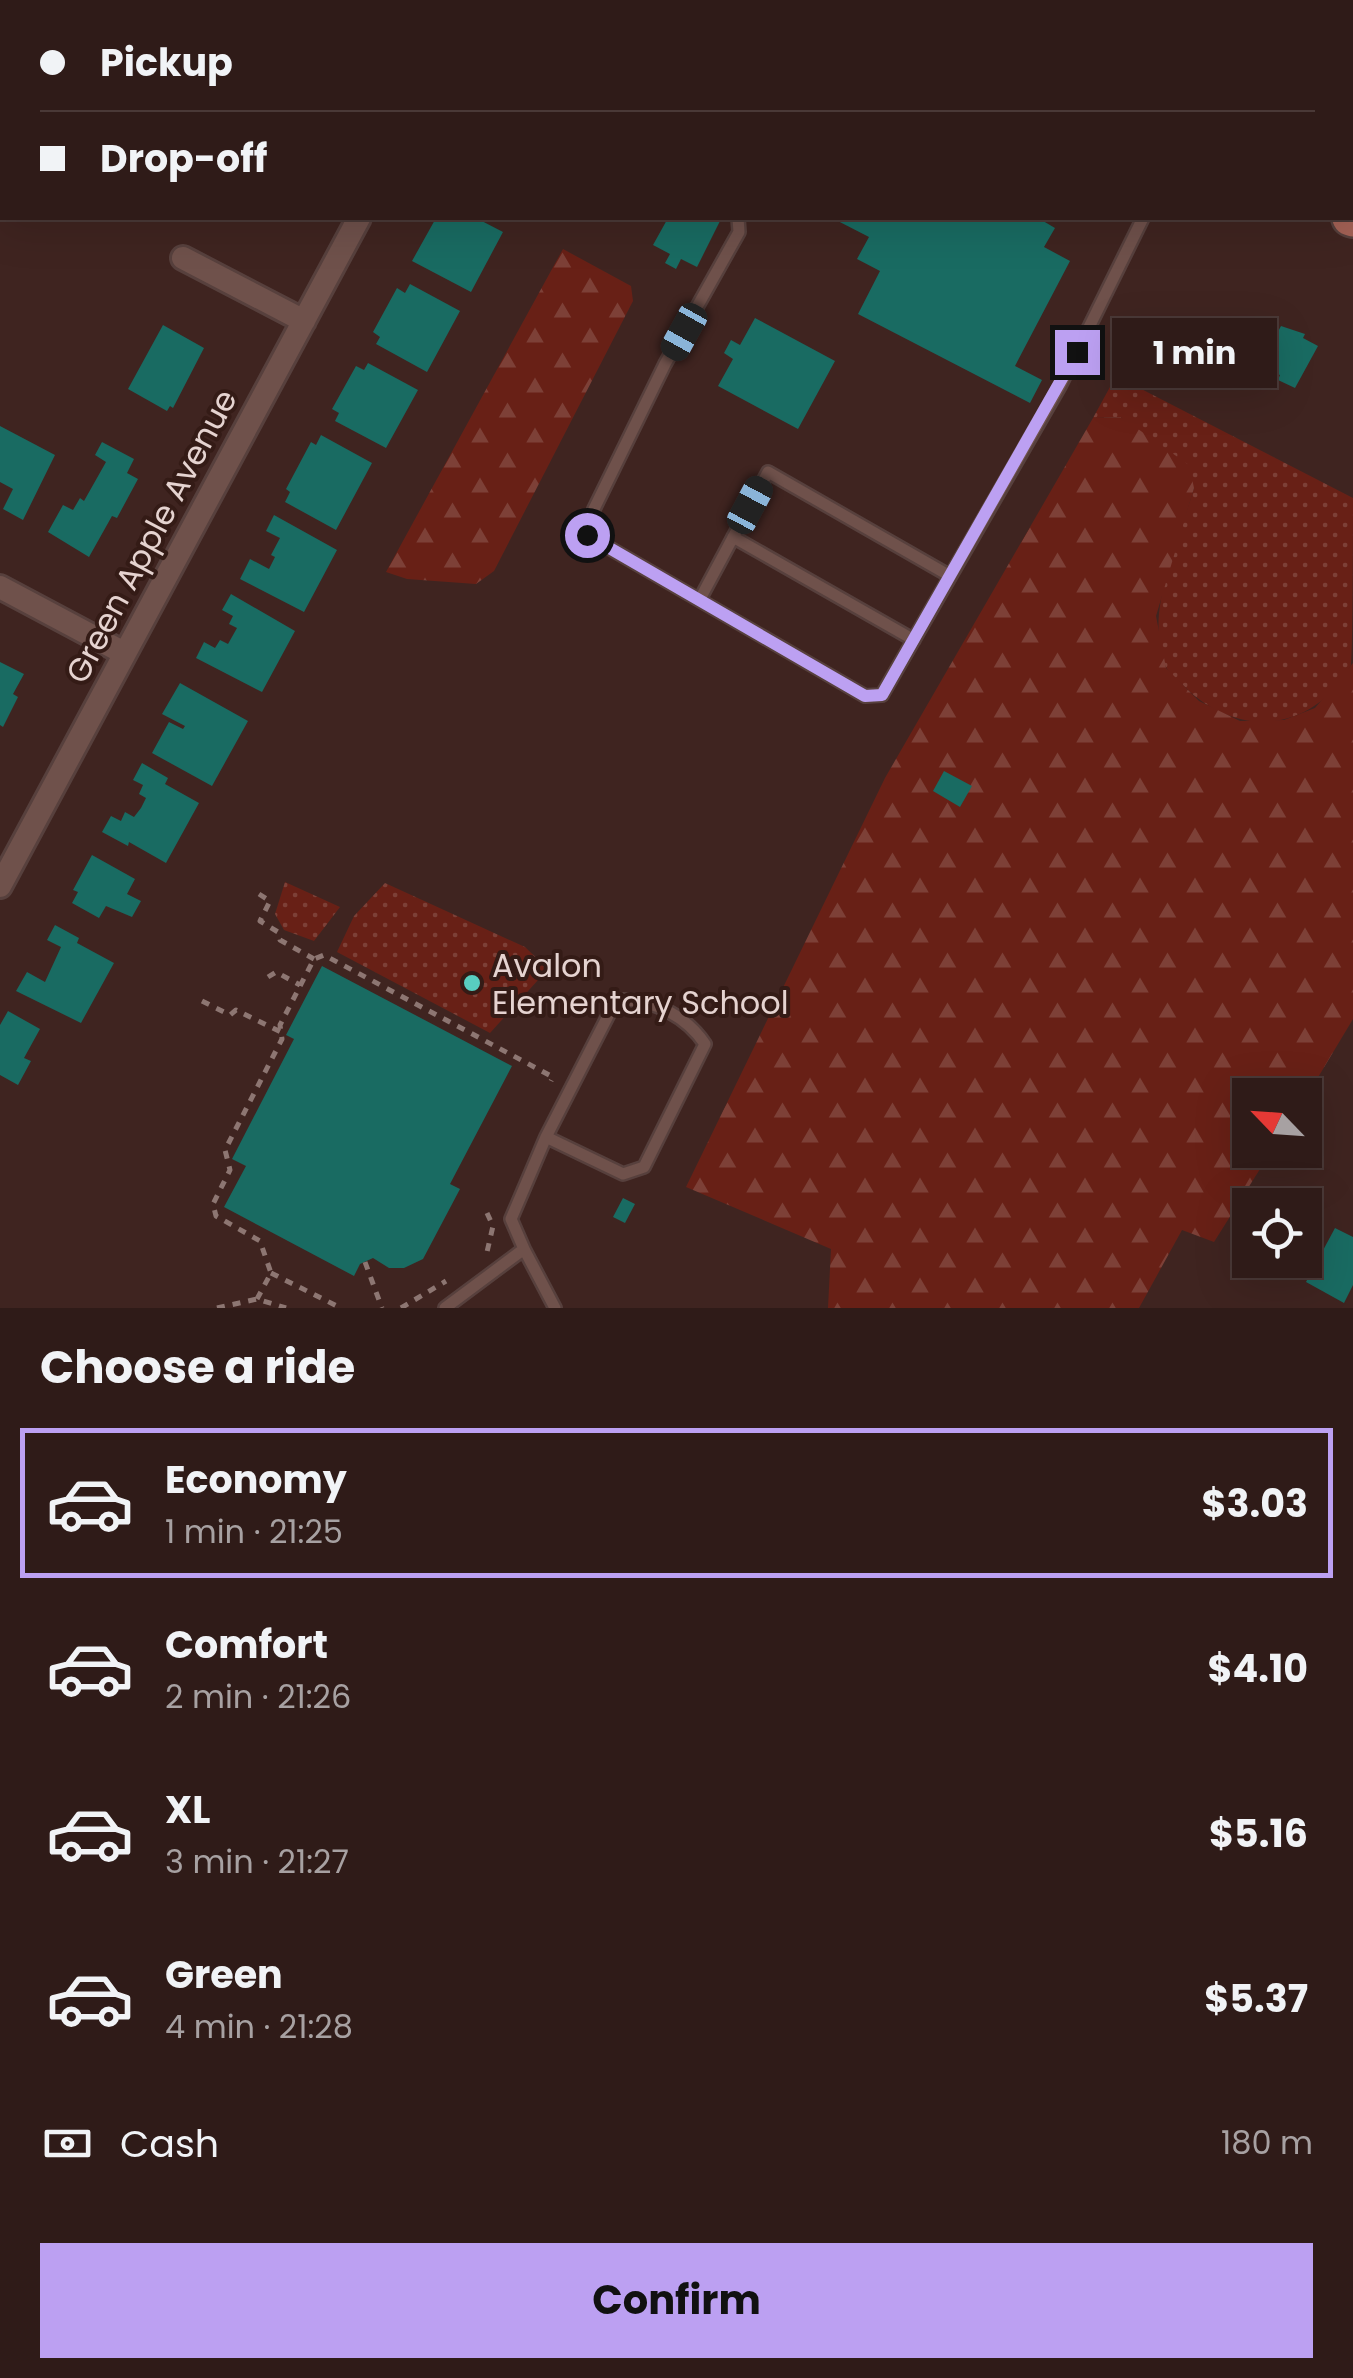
<!DOCTYPE html>
<html lang="en">
<head>
<meta charset="utf-8">
<style>
	:root { --surface:#2f1b18; --page:#3b2825; --text:#f1f3f6; --muted:#a7a1a2; --line:#4a3937; --accent:#bca0f2 }
	body { margin:0; font-family:Poppins,sans-serif; background:var(--page); color:var(--text); height:100vh; display:flex; flex-direction:column; font-size:38px; white-space:nowrap }
	* { box-sizing:border-box; margin:0 }
	p { font-size:32px; color:var(--muted) }
	.icon { flex:none; width:55px; height:55px; fill:none; stroke:currentColor; stroke-width:2; stroke-linecap:round; stroke-linejoin:round }
	.map { position:relative; height:1308px; overflow:hidden }
	.sheet { display:flex; flex-direction:column; background:var(--surface); flex:1 }
	.sheet>* { flex:none }
	.banner { position:absolute; left:0px; top:0px; width:1355px; height:220px; box-shadow:0 10px 40px #0002,0 0 0 2px var(--line); display:grid; align-content:center; height:220px; padding:0 40px; background:var(--surface) }
	.needle { width:65px; rotate:295deg }
	.controls { position:absolute; left:1232px; top:1078px; display:grid; gap:20px }
	.controls a { display:grid; place-items:center; width:90px; height:90px; border-radius:0px; background:var(--surface); box-shadow:0 10px 40px #0002,0 0 0 2px var(--line); font-size:50px }
	.end { position:absolute; width:45px; height:45px; margin:-22px; border:12px solid #bca0f2; background:#111; box-shadow:0 0 0 5px #111 }
	.from { border-radius:50% }
	.bubble { position:absolute; height:70px; border-radius:0px; background:var(--surface); box-shadow:0 10px 40px #0002,0 0 0 2px var(--line); font-size:32px; font-weight:700; line-height:70px; text-align:center }
	.car { position:absolute; width:30px; height:60px; margin:-30px -15px; border-radius:12px; box-shadow:0 0 8px 2px #0007; background:linear-gradient(#222 24%,#8ab4d8 0 40%,#222 0 76%,#8ab4d8 0 86%,#222 0) }
	.banner b { display:flex; align-items:center; gap:35px; height:95px; font-size:38px }
	.banner b+b { border-top:2px solid var(--line) }
	.banner i { width:25px; height:25px; background:var(--text) }
	ul { padding:0; list-style:none }
	li { display:flex; align-items:center; gap:30px; height:150px; margin:0 20px 15px; padding:0 20px; border:5px solid transparent; border-radius:0px }
	li div { flex:1 }
	li b { display:block; font-size:38px }
	li em { font-style:normal; font-weight:700 }
	li.current { border-color:var(--accent) }
	li>.icon { width:90px; height:90px; stroke-width:1.5 }
	h2 { padding:0 40px; font-size:45px; line-height:120px }
	.pay { display:flex; align-items:center; gap:25px; height:110px; padding:0 40px; font-size:38px }
	.pay p { margin-inline-start:auto }
	.button { display:flex; gap:20px; margin-top:auto; padding:20px 40px }
	.button a { flex:1; height:115px; border-radius:0px; background:var(--accent); color:#111; font-size:40px; font-weight:700; line-height:115px; text-align:center }
	.map>svg:first-child { display:block }
	.green { fill:url(#green-dots) }
	.forest { fill:url(#forest-firs) }
	.building { fill:#196b62 }
	.lines { fill:none; stroke-linecap:round; stroke-linejoin:round }
	.lane-casing { stroke:#57403d; stroke-width:16 }
	.street-casing { stroke:#57403d; stroke-width:28 }
	.primary-casing { stroke:#57403d; stroke-width:40 }
	.path { stroke:#8d7672; stroke-width:5; stroke-dasharray:8 8; stroke-linecap:butt }
	.lane { stroke:#6f514b; stroke-width:11 }
	.street { stroke:#6f514b; stroke-width:22 }
	.primary { stroke:#a36155; stroke-width:35 }
	.route { stroke:#bca0f2; stroke-width:12 }
	.poi-dot { fill:#58cec0; stroke:#341b16; stroke-width:4 }
	.labels { text-anchor:middle; dominant-baseline:central; stroke-width:8; stroke-linejoin:round; paint-order:stroke }
	.street-label { font-size:32px; fill:#e5d3d0; stroke:#341b16 }
	.poi-label { font-size:32px; fill:#e5d3d0; stroke:#341b16; text-anchor:start }
</style>
</head>
<body>
<div class="map">
<svg width="1353" height="1308" viewBox="0 0 1353 1308">
	<defs>
		<pattern id="green-dots" width="8" height="8" patternUnits="userSpaceOnUse" patternTransform="scale(2.5)"><rect width="8" height="8" fill="#682016"/><path d="M2 2h.1M6 6h.1" fill="none" stroke="#7d4037" stroke-width="1.8" stroke-linecap="round"/></pattern>
		<pattern id="forest-firs" width="22" height="20" patternUnits="userSpaceOnUse" patternTransform="scale(2.5)"><rect width="22" height="20" fill="#682016"/><path d="M5 1l3.5 6h-7zM16 11l3.5 6h-7z" fill="#7d4037"/></pattern>
	</defs>
	<rect width="100%" height="100%" fill="#3f2420"/>
	<!-- green -->
	<path class="green" d="M1116 376 1353 498C1353 522 1353 653 1351 665 1314 732 1238 740 1185 687 1179 681 1168 673 1165 665 1144 612 1179 540 1194 488L1121 417 1093 418Z
		M285 882 340 907 314 941 284 930 275 914Z
		M385 883 525 947 548 969 490 1033 337 952 354 916Z"/>
	<!-- forest -->
	<path class="forest" d="M563 249 631 286 633 301 494 571 476 584 407 579 386 572Z
		M1121 417 1189 465 1194 488 1156 616 1166 668 1199 701 1240 721 1284 720 1315 708 1353 663V1019L1305 1099V1095H1250V1150H1272L1214 1242 1182 1230 1139 1308H828L831 1249 686 1187 885 778 1093 418Z"/>
	<!-- building -->
	<path class="building" d="M436 218H476L503 232 471 292 412 261Z
		M668 218H714L720 221 697 267 681 259 676 269 665 263 670 254 653 245Z
		M832 218H1038L1055 228 1044 247 1070 261 1015 366 1042 380 1030 403 858 314 880 271 857 259 869 237Z
		M410 284 460 311 427 372 376 344 380 337 373 332 397 288 405 293Z
		M755 318 835 361 798 429 718 386 733 359 724 353 731 340 740 345Z
		M163 325 204 348 173 408 170 406 167 411 128 389Z
		M1281 326 1305 334 1303 338 1318 346 1295 388 1278 380 1280 375 1271 371 1277 360 1266 354Z
		M368 363 418 390 386 448 335 421 339 413 332 409 356 366 364 370Z
		M0 426 55 455 23 520 3 509 13 489 0 482Z
		M321 435 372 463 336 530 285 502 290 492 286 489 311 442 316 445Z
		M102 442 134 459 127 473 138 479 117 518 112 516 89 557 48 532 63 505 73 510 80 498 84 501 106 462 95 455Z
		M274 515 337 550 304 612 240 579 250 559 269 569 275 557 271 555 280 538 266 531Z
		M231 594 295 631 262 692 196 658 204 642 215 648 220 640 228 644 237 628 229 624 233 616 222 610Z
		M0 662 24 674 13 694 18 697 3 727 0 725Z
		M180 683 248 721 212 786 152 753 169 722 183 729 185 726 162 714Z
		M142 763 168 778 165 784 199 803 166 863 129 842 128 846 102 832 111 816 121 821 125 812 134 817 141 808 146 798 139 794 143 785 133 780Z
		M944 771 972 786 960 807 933 791Z
		M92 855 135 879 127 894 141 901 132 917 106 906 99 918 72 903 78 892 73 890Z
		M55 925 79 938 77 943 114 963 81 1023 16 991 27 972 45 982 61 947 47 940Z
		M322 966 512 1066 450 1184 460 1189 423 1259 404 1268H389L373 1258 360 1264 354 1276 224 1207 246 1166 232 1159 294 1039 286 1035Z
		M8 1011 40 1029 24 1058 31 1061 18 1085 0 1075V1025Z
		M623 1198 635 1204 625 1223 613 1217Z
		M1335 1228 1353 1237V1285L1344 1303 1306 1282Z"/>
	<g class="lines">
		<defs>
			<path id="lane" d="M842 2 844 0
				M738 218 739 232 665 364 594 509 587 535 865 696 882 695 1060 386 1143 218
				M733 537 914 640
				M700 599 768 472 950 576
				M524 1249 511 1219 546 1137 610 1012 623 1000C655 1000 687 1017 705 1044L644 1167 623 1174 546 1137
				M445 1308 524 1249 555 1308"/>
			<path id="street" d="M476 2 477 0
				M183 258 304 321
				M0 587 124 653
				M0 886 359 218"/>
			<path id="primary" d="M930 0 935 2
				M1350 218 1353 219"/>
		</defs>
		<!-- lane casing -->
		<use href="#lane" class="lane-casing"/>
		<!-- street casing -->
		<use href="#street" class="street-casing"/>
		<!-- primary casing -->
		<use href="#primary" class="primary-casing"/>
		<!-- path -->
		<path class="path" d="M259 894 270 901 260 921 278 932 280 940 314 959
			M268 977 276 972 300 985
			M202 1001 230 1015 236 1010 281 1032
			M487 1213 493 1226 487 1252
			M365 1262 382 1308
			M271 1273 341 1308
			M257 1299 271 1273 260 1241 216 1216 213 1204 230 1170 225 1150 282 1039 280 1025 314 959 324 955 553 1077 551 1081
			M217 1308 257 1299 286 1308
			M401 1308 446 1281"/>
		<!-- lane -->
		<use href="#lane" class="lane"/>
		<!-- street -->
		<use href="#street" class="street"/>
		<!-- primary -->
		<use href="#primary" class="primary"/>
	</g>
	<g class="lines">
		<!-- route -->
		<path class="route" d="M587 535 865 696 882 695 1077 352"/>
	</g>
	<!-- markers -->
	<circle class="poi-dot" cx="472" cy="983" r="10"/>
	<g class="labels">
		<!-- street labels -->
		<g class="street-label">
			<text transform="translate(151 536) rotate(-62)">Green Apple Avenue</text>
		</g>
		<!-- poi labels -->
		<g class="poi-label">
			<text x="492" y="965">Avalon<tspan x="492" dy="37">Elementary School</tspan></text>
		</g>
	</g>
</svg>
<div class="controls">
<a><svg class="needle" viewBox="-14 -14 28 28"><path d="M0-13l5 13h-10z" fill="#e53935"/><path d="M0 13l5-13h-10z" fill="#a7a1a2"/></svg></a>
<a><svg class="icon" aria-label="locate" viewBox="0 0 24 24"><circle cx="12" cy="12" r="6"/><path d="M12 2v4M12 18v4M2 12h4M18 12h4"/></svg></a>
</div>
<i class="end from" style="left:587px;top:535px"></i>
<i class="end" style="left:1077px;top:352px"></i>
<div class="bubble" style="left:1112px;top:318px;width:165px">1 min</div>
<i class="car" style="left:684px;top:332px;rotate:209deg"></i>
<i class="car" style="left:750px;top:505px;rotate:28deg"></i>
<div class="banner">
<b><i class="from"></i>Pickup</b>
<b><i></i>Drop-off</b>
</div>
</div>
<section class="sheet">
<h2>Choose a ride</h2>
<ul>
<li class="current"><svg class="icon" aria-label="car" viewBox="0 0 24 24"><path d="M5 17H2v-5l4-1 3-4h7l3 4 3 1v5h-3M9 17h6M6 11h13"/><circle cx="7" cy="17" r="2"/><circle cx="17" cy="17" r="2"/></svg><div><b>Economy</b><p>1 min · 21:25</p></div><em>$3.03</em></li>
<li><svg class="icon" aria-label="car" viewBox="0 0 24 24"><path d="M5 17H2v-5l4-1 3-4h7l3 4 3 1v5h-3M9 17h6M6 11h13"/><circle cx="7" cy="17" r="2"/><circle cx="17" cy="17" r="2"/></svg><div><b>Comfort</b><p>2 min · 21:26</p></div><em>$4.10</em></li>
<li><svg class="icon" aria-label="car" viewBox="0 0 24 24"><path d="M5 17H2v-5l4-1 3-4h7l3 4 3 1v5h-3M9 17h6M6 11h13"/><circle cx="7" cy="17" r="2"/><circle cx="17" cy="17" r="2"/></svg><div><b>XL</b><p>3 min · 21:27</p></div><em>$5.16</em></li>
<li><svg class="icon" aria-label="car" viewBox="0 0 24 24"><path d="M5 17H2v-5l4-1 3-4h7l3 4 3 1v5h-3M9 17h6M6 11h13"/><circle cx="7" cy="17" r="2"/><circle cx="17" cy="17" r="2"/></svg><div><b>Green</b><p>4 min · 21:28</p></div><em>$5.37</em></li>
</ul>
<div class="pay"><svg class="icon" aria-label="cash" viewBox="0 0 24 24"><path d="M3 7h18v10H3z"/><circle cx="12" cy="12" r="2"/></svg>Cash<p>180 m</p></div>
<div class="button"><a>Confirm</a></div>
</section>
</body>
</html>
